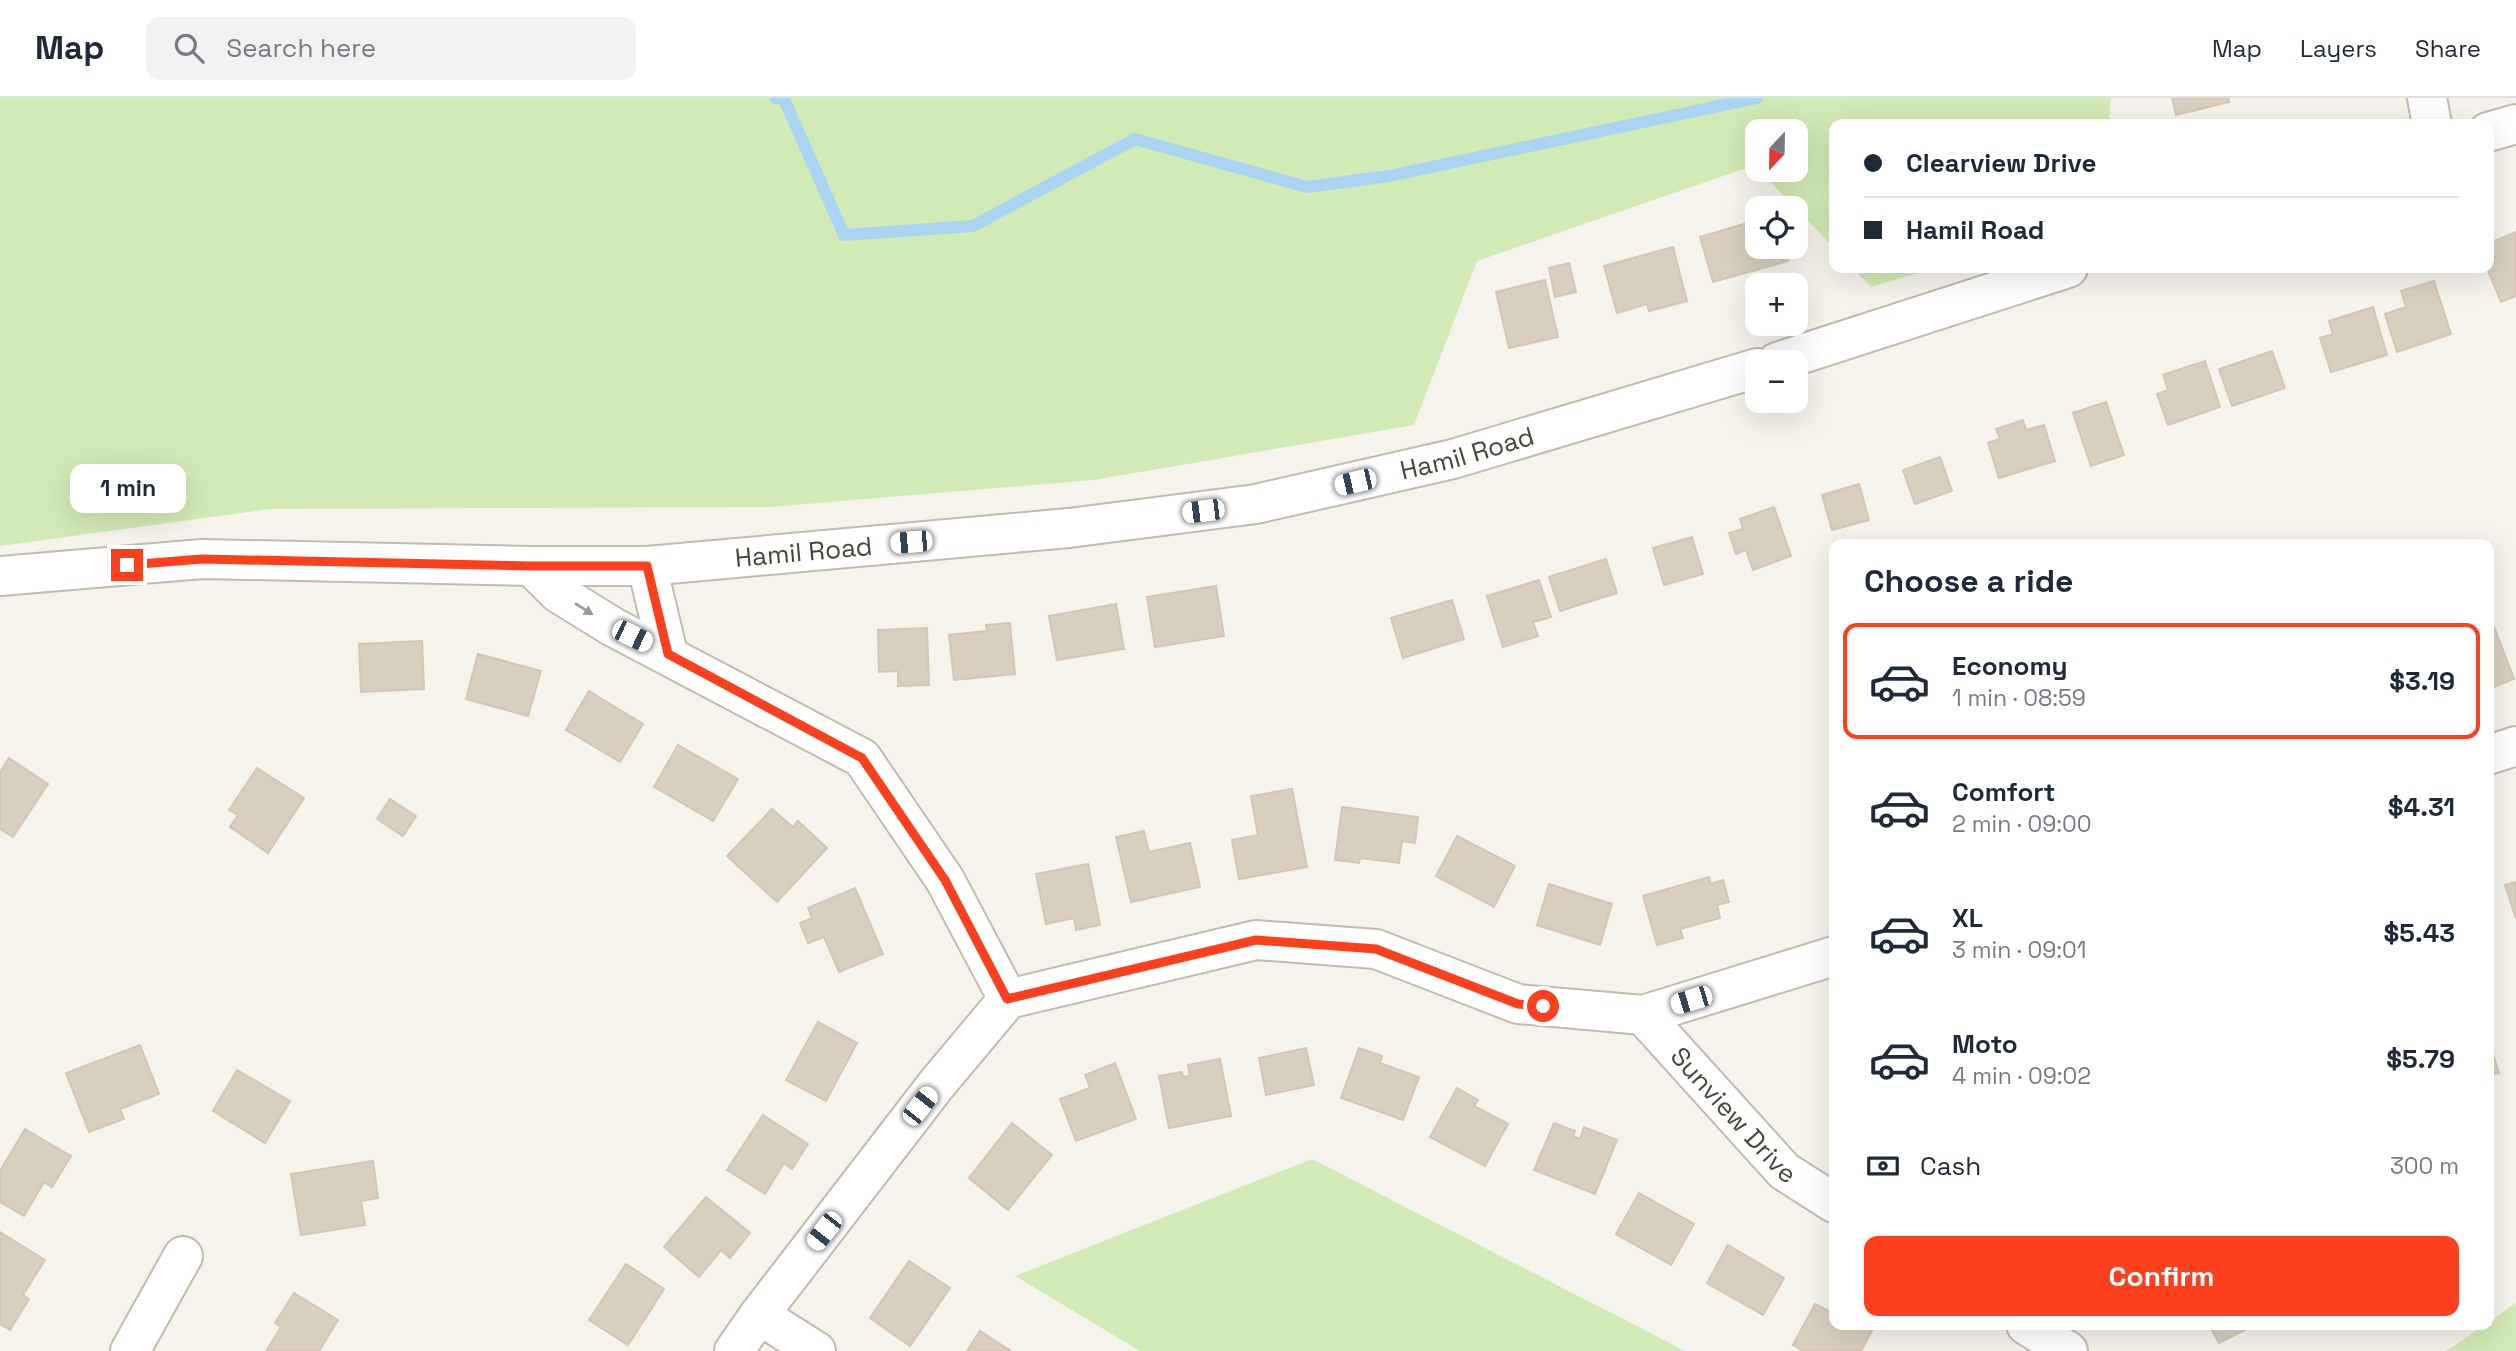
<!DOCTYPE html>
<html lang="en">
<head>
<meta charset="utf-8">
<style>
	:root { --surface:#fff; --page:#f2f2f3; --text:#1f2937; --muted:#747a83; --line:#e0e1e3; --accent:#fc3f1d }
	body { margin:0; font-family:"Space Grotesk",sans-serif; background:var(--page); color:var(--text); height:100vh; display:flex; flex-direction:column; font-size:26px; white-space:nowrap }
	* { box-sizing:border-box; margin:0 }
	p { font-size:23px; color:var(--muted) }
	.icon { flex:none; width:38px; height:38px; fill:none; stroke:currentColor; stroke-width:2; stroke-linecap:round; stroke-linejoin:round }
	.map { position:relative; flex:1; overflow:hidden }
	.drawer { position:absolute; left:1829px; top:441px; width:665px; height:791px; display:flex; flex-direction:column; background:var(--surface); border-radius:14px; box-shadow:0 7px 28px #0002 }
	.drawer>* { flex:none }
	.banner { position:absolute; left:1829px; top:21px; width:665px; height:154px; border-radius:14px; box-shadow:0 7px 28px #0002; display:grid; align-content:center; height:154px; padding:0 35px; background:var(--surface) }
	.needle { width:46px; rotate:202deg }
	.buttons { position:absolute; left:1745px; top:21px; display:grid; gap:14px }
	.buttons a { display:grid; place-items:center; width:63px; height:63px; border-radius:14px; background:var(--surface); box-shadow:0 7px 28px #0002; font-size:35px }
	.end { position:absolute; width:32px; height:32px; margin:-16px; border:9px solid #fc3f1d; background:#fff; box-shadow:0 0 0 4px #fff }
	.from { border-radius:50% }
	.bubble { position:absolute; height:49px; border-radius:14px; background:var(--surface); box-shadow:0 7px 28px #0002; font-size:23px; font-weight:700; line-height:49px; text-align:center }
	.car { position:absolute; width:21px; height:42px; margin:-21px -10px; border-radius:9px; box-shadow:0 0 5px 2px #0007; background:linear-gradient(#fff 24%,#345 0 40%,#fff 0 76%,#345 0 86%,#fff 0) }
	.banner b { display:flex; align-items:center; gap:24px; height:66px; font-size:26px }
	.banner b+b { border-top:2px solid var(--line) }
	.banner i { width:18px; height:18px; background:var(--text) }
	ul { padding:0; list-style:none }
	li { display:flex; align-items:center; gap:21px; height:116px; margin:0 14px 10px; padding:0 21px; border:4px solid transparent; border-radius:14px }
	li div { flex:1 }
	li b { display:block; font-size:26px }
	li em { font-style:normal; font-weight:700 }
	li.on { border-color:var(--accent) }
	li>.icon { width:63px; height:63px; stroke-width:1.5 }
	h2 { padding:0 35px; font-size:32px; line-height:84px }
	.pay { display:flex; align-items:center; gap:18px; height:77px; padding:0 35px; font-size:26px }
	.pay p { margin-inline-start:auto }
	.cta { display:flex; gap:14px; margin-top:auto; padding:14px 35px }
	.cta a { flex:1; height:80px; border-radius:14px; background:var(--accent); color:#fff; font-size:28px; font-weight:700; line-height:80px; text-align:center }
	header { display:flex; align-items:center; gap:42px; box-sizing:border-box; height:98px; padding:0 35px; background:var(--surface); border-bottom:2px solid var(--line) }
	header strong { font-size:33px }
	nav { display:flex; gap:38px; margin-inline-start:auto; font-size:24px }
	.search { width:490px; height:63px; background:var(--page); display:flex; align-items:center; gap:18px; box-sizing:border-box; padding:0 24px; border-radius:14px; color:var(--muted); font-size:26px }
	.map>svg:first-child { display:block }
	.green { fill:#d2eab5 }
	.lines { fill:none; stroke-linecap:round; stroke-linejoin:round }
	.stream { stroke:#a9d4f2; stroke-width:12 }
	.building { fill:#d8cfc1; stroke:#d3c7b4; stroke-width:2 }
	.minor-casing { stroke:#c2bbae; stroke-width:42 }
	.minor { stroke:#fff; stroke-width:38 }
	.oneway { fill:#9c9892 }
	.route { stroke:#fc3f1d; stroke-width:9 }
	.labels { text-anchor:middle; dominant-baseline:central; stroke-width:5; stroke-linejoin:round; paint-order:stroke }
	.street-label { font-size:26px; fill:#4b4439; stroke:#fff }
</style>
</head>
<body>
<header>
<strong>Map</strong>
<div class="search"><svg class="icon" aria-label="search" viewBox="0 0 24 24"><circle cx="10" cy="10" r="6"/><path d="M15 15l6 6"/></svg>Search here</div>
<nav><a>Map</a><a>Layers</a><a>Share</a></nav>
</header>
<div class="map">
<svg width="2516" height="1253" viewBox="0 0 2516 1253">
	<rect width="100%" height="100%" fill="#f6f3ec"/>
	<!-- green -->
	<path class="green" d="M0 0H2111L2109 26H1834V150L1759 72H1796V33H1757V69L1755 67 1477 163 1414 327 1094 382 771 409 271 411 0 448Z
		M1853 170H1934L1871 189Z
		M1312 1061 1658 1239 1685 1253H1140L1015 1178Z
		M2516 1205V1253H2446L2485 1227H2488L2489 1224Z"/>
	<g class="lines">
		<!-- stream -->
		<path class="stream" d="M775 0 784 1 844 137 973 128 1135 41 1307 89 1389 78 1757 0"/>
	</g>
	<!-- building -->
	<path class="building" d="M2172 0H2228L2229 4 2176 17Z
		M1757 122V149H1784L1788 163 1713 184 1700 139Z
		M2516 134V198L2501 204 2487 170 2488 161 2495 159 2489 145Z
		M1673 149 1687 203 1649 213 1647 206 1617 215 1604 168Z
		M1569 165 1576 194 1555 199 1549 170Z
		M1545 182 1558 239 1509 250 1496 194Z
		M2434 183 2451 236 2397 254 2385 216 2406 209 2401 193Z
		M2373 209 2387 257 2331 274 2320 240 2333 236 2329 223Z
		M2272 253 2285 290 2232 308 2219 271Z
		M2205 263 2220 309 2168 327 2157 296 2168 292 2163 277Z
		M2106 304 2124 357 2091 368 2073 315Z
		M2023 322 2026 332 2044 327 2055 363 1999 380 1988 345 2000 341 1996 331Z
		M1940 359 1952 393 1915 406 1903 372Z
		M1859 386 1869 422 1832 432 1822 397Z
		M1774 409 1791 458 1753 472 1746 452 1736 456 1729 435 1743 431 1740 421Z
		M1692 439 1703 476 1664 487 1653 450Z
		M1606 461 1617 495 1560 513 1549 479Z
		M1539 482 1551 519 1533 524 1538 538 1503 549 1487 498Z
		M1216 488 1224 538 1155 549 1147 499Z
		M1452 502 1464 541 1403 560 1391 520Z
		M1116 506 1124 551 1057 562 1049 518Z
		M2488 513 2514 581 2488 591Z
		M1010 525 1015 576 954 582 949 537 987 533 986 527Z
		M927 530 929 587 898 588V573L879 574 878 532Z
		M422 543 424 591 361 594 359 546Z
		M478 556 541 573 528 618 466 601Z
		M589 593 643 626 620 664 566 632Z
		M678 647 738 681 713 723 654 689Z
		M9 660 48 686 13 739 0 731V674Z
		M257 670 304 700 268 755 230 729 238 717 229 712Z
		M1292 691 1307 769 1239 781 1232 742 1258 737 1251 698Z
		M390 701 416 718 403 738 377 721Z
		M1342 709 1418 719 1415 745 1402 743 1399 765 1360 760 1359 765 1335 762Z
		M772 711 793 729 798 723 827 750 777 804 727 758Z
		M1144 733 1149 754 1190 745 1200 789 1131 804 1116 739Z
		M1457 738 1515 768 1494 809 1436 778Z
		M1088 766 1100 827 1076 832 1074 820 1046 826 1036 776Z
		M1709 779 1711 786 1723 782 1729 804 1717 807 1720 820 1680 831 1683 840 1657 847 1643 798Z
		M2516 784V821L2505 787Z
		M1549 786 1612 806 1600 847 1537 827Z
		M855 790 883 856 839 874 824 839 808 845 800 825 812 820 808 810Z
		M818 924 857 945 826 1003 786 982Z
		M140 947 159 996 120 1011 124 1021 89 1034 66 975Z
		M2488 947H2490L2499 975 2488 978Z
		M1306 950 1314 987 1266 997 1259 960Z
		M1359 950 1382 958 1380 965 1419 979 1403 1022 1341 1000Z
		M1220 961 1231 1018 1169 1030 1159 978 1182 974 1183 979 1190 978 1188 967Z
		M1115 965 1136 1021 1076 1043 1060 1001 1090 990 1085 977Z
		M237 972 290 1003 265 1045 213 1013Z
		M1457 990 1478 1002 1474 1008 1508 1026 1485 1068 1430 1039Z
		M763 1017 808 1046 792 1071 784 1065 765 1096 727 1072Z
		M1012 1025 1052 1057 1008 1112 969 1080Z
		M1554 1025 1575 1033 1573 1038 1580 1041 1584 1029 1617 1042 1595 1096 1534 1072Z
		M25 1031 71 1058 52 1089 44 1084 24 1118 0 1104V1073Z
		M373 1063 378 1100 361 1103 365 1127 301 1137 291 1076Z
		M1639 1095 1694 1126 1671 1167 1616 1136Z
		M706 1099 750 1135 730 1160 721 1152 699 1179 664 1149Z
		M0 1134 45 1162 23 1197 29 1201 10 1232 0 1226Z
		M1728 1147 1784 1180 1763 1217 1707 1185Z
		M909 1163 950 1190 910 1248 870 1220Z
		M626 1166 664 1191 628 1247 589 1222Z
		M294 1195 338 1222 319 1253H266L281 1229 275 1225Z
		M1815 1206 1834 1216V1227H1866L1873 1231 1861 1253H1803L1793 1247Z
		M2209 1227H2254L2219 1245Z
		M980 1233 1011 1253H967Z"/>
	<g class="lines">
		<defs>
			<g id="minor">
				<path d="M2427 0 2432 26"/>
				<path d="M2488 34 2516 26"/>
				<path d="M1777 264 2068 170"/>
				<path d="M531 468 558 495 613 529 862 660 945 782 1008 901"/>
				<path d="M647 468 668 556"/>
				<path id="s1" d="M0 478 202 461 531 468H647L1069 430 1256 406 1453 361 1757 270"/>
				<path d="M2488 657 2516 648"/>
				<path id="s2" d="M1643 917 1784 1073 1834 1105"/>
				<path d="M759 1217 816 1253"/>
				<path d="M2026 1227 2068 1253"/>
				<path d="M130 1253 183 1158"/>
				<path d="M734 1253 759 1217 936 987 1008 901 1256 842 1376 851 1518 906 1643 917 1834 858"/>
			</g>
		</defs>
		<!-- minor casing -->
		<use href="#minor" class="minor-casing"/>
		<!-- minor -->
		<use href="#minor" class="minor"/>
	</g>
	<!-- one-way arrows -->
	<defs><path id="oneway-solid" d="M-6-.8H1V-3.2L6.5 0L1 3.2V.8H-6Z" transform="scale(1.75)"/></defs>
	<use class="oneway" href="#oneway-solid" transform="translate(584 511) rotate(32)"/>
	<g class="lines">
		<!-- route -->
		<path class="route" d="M127 467 202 461 531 468H647L668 556 862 660 945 782 1007 901 1256 842 1376 851 1518 906 1543 908"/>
	</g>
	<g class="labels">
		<!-- street labels -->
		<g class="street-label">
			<text stroke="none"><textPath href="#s1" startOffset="1477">Hamil Road</textPath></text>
			<text stroke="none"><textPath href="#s1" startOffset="805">Hamil Road</textPath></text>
			<text stroke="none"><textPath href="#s2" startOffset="135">Sunview Drive</textPath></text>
		</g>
	</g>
</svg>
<div class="buttons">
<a><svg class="needle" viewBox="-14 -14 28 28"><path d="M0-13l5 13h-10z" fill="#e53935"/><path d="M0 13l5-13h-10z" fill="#747a83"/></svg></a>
<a><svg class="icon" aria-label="locate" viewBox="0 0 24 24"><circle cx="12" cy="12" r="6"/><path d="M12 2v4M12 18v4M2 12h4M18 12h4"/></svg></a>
<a>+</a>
<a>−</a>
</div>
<i class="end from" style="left:1543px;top:908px"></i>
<i class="end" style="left:127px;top:467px"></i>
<div class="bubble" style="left:70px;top:366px;width:116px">1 min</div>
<i class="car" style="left:1355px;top:384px;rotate:257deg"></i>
<i class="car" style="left:1203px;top:413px;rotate:263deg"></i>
<i class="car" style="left:911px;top:444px;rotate:265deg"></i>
<i class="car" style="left:632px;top:538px;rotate:116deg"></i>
<i class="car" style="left:1691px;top:902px;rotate:253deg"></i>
<i class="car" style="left:920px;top:1008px;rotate:38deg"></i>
<i class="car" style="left:824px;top:1133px;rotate:218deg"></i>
<div class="banner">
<b><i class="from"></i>Clearview Drive</b>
<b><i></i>Hamil Road</b>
</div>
<section class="drawer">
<h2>Choose a ride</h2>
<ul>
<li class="on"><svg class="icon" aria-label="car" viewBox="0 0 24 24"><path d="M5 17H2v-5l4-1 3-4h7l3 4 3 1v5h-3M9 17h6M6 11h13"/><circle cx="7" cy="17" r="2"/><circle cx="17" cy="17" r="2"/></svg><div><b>Economy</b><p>1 min · 08:59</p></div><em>$3.19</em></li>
<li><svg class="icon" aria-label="car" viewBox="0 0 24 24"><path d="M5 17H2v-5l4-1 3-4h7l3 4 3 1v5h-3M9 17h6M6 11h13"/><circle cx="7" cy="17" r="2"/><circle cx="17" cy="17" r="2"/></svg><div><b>Comfort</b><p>2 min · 09:00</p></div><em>$4.31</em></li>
<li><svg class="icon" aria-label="car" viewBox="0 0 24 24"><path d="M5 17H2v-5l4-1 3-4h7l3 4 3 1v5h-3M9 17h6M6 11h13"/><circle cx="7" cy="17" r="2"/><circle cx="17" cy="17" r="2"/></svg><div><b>XL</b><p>3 min · 09:01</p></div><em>$5.43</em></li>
<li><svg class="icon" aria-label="car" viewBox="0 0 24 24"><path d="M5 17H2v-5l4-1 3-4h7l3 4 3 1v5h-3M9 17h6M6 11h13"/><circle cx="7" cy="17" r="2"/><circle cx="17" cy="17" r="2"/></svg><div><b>Moto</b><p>4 min · 09:02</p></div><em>$5.79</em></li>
</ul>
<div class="pay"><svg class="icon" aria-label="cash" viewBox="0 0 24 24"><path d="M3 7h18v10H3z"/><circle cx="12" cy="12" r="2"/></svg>Cash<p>300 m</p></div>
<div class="cta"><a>Confirm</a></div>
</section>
</div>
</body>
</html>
